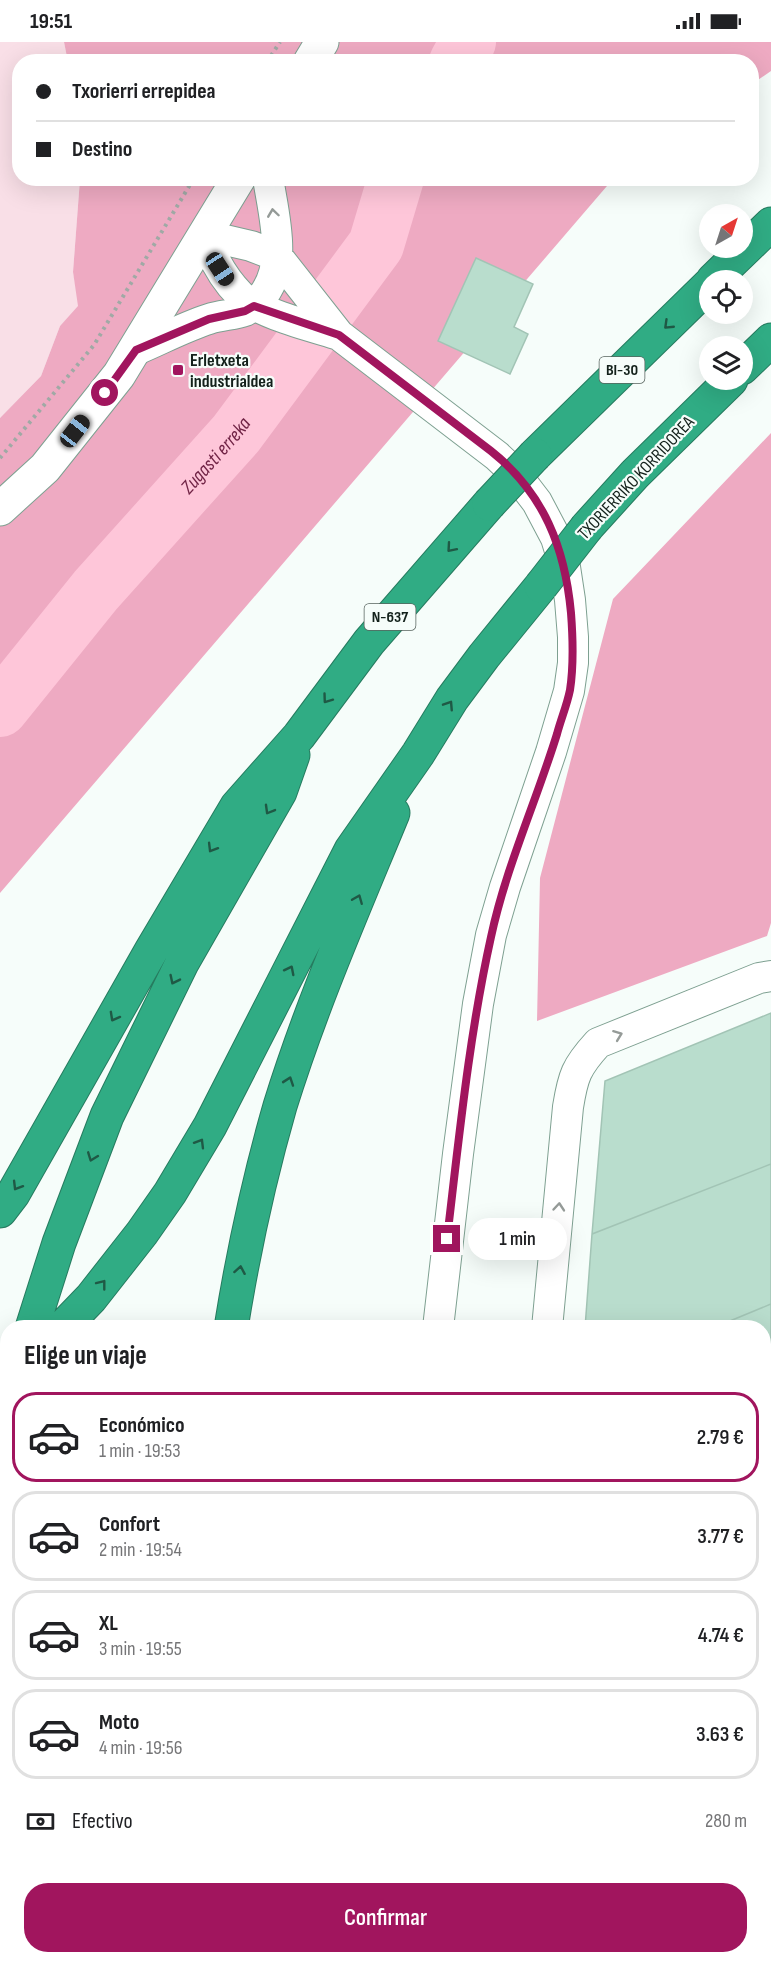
<!DOCTYPE html>
<html lang="es">
<head>
<meta charset="utf-8">
<style>
	:root { --surface:#fff; --page:#f2f2f2; --text:#202124; --muted:#757577; --line:#e0e0e0; --accent:#a1155e }
	body { margin:0; font-family:"Sofia Sans Condensed",sans-serif; background:var(--page); color:var(--text); height:100vh; display:flex; flex-direction:column; font-size:22px; white-space:nowrap }
	* { box-sizing:border-box; margin:0 }
	p { font-size:20px; color:var(--muted) }
	.icon { flex:none; width:33px; height:33px; fill:none; stroke:currentColor; stroke-width:2; stroke-linecap:round; stroke-linejoin:round }
	.map { position:relative; flex:1; overflow:hidden }
	.side { position:absolute; left:0px; top:1278px; width:771px; height:644px; display:flex; flex-direction:column; background:var(--surface); border-radius:24px 24px 0 0; box-shadow:0 6px 24px #0002 }
	.side>* { flex:none }
	.banner { position:absolute; left:12px; top:12px; width:747px; height:132px; border-radius:24px; box-shadow:0 6px 24px #0002; display:grid; align-content:center; height:132px; padding:0 24px; background:var(--surface) }
	.needle { width:39px; rotate:39deg }
	.fabs { position:absolute; left:699px; top:162px; display:grid; gap:12px }
	.fabs a { display:grid; place-items:center; width:54px; height:54px; border-radius:50%; background:var(--surface); box-shadow:0 6px 24px #0002; font-size:30px }
	.end { position:absolute; width:27px; height:27px; margin:-14px; border:8px solid #a1155e; background:#fff; box-shadow:0 0 0 3px #fff }
	.from { border-radius:50% }
	.bubble { position:absolute; height:42px; border-radius:21px; background:var(--surface); box-shadow:0 6px 24px #0002; font-size:20px; font-weight:600; line-height:42px; text-align:center }
	.car { position:absolute; width:18px; height:36px; margin:-18px -9px; border-radius:8px; box-shadow:0 0 4px 2px #0007; background:linear-gradient(#222 24%,#8ab4d8 0 40%,#222 0 76%,#8ab4d8 0 86%,#222 0) }
	.banner b { display:flex; align-items:center; gap:21px; height:57px; font-size:22px }
	.banner b+b { border-top:2px solid var(--line) }
	.banner i { width:15px; height:15px; background:var(--text) }
	ul { padding:0; list-style:none }
	li { display:flex; align-items:center; gap:18px; height:90px; margin:0 12px 9px; padding:0 12px; border:3px solid var(--line); border-radius:24px }
	li div { flex:1 }
	li b { display:block; font-size:22px }
	li em { font-style:normal; font-weight:600 }
	li.active { border-color:var(--accent) }
	li>.icon { width:54px; height:54px; stroke-width:1.5 }
	h2 { padding:0 24px; font-size:27px; line-height:72px }
	.pay { display:flex; align-items:center; gap:15px; height:66px; padding:0 24px; font-size:22px }
	.pay p { margin-inline-start:auto }
	.primary-button { display:flex; gap:12px; margin-top:auto; padding:12px 24px }
	.primary-button a { flex:1; height:69px; border-radius:24px; background:var(--accent); color:#fff; font-size:24px; font-weight:600; line-height:69px; text-align:center }
	.status { display:flex; justify-content:space-between; align-items:center; height:42px; padding:0 30px; background:var(--surface); direction:ltr }
	.status svg { height:16px; fill:currentColor }
	.map>svg:first-child { display:block }
	.green { fill:#f9dfe7 }
	.forest { fill:#eeaac2 }
	.lines { fill:none; stroke-linecap:round; stroke-linejoin:round }
	.stream { stroke:#fec6d9; stroke-width:9 }
	.river { stroke:#fec6d9; stroke-width:56 }
	.building { fill:#b9ddcd; stroke:#a2c4b5; stroke-width:1.5 }
	.street-casing { stroke:#7ea091; stroke-width:32 }
	.secondary-casing { stroke:#7ea091; stroke-width:35 }
	.highway-casing { stroke:#267b5f; stroke-width:35 }
	.path { stroke:#a0a9a5; stroke-width:4; stroke-dasharray:3 4.5; stroke-linecap:butt }
	.street { stroke:#fff; stroke-width:30 }
	.secondary { stroke:#fff; stroke-width:33 }
	.highway { stroke:#30ac84; stroke-width:33 }
	.highway-bridge-casing { stroke:#267b5f; stroke-width:35; stroke-linecap:butt }
	.highway-bridge { stroke:#30ac84; stroke-width:33 }
	.oneway { stroke:#959b98 }
	.oneway2 { stroke:#1f5945 }
	.route { stroke:#a1155e; stroke-width:8 }
	.poi-dot { fill:#a1155e; stroke:#f6fdfa; stroke-width:2 }
	.labels { text-anchor:middle; dominant-baseline:central; stroke-width:4.5; stroke-linejoin:round; paint-order:stroke }
	.shield { fill:#f6fdfa; stroke:#57635e; stroke-width:1.5 }
	.shield-label { font-size:16px; font-weight:bold; fill:#13211b }
	.poi-label { font-size:18px; font-weight:bold; fill:#13211b; stroke:#f6fdfa; text-anchor:start }
	.street-label { font-size:18px; fill:#13211b; stroke:#f6fdfa }
	.water-label { font-size:20px; font-style:italic; fill:#712446; stroke:#f6fdfa }
</style>
</head>
<body>
<div class="status"><b>19:51</b><svg viewBox="0 0 49 12"><path d="M0 12V9h3v3zM5 12V6h3v6zM10 12V3h3v9zM15 12V0h3v12zM26 1h20v11H26zM47 4h2v5h-2z"/></svg></div>
<div class="map">
<svg width="771" height="1921" viewBox="0 0 771 1921">
	<rect width="100%" height="100%" fill="#f6fdfa"/>
	<!-- green -->
	<path class="green" d="M0 0H64L68 19 20 20V136L80 137 73 230 79 264 60 284 41 334 0 376Z"/>
	<!-- forest -->
	<path class="forest" d="M64 0H771V29L752 42V20H68Z
		M80 137H613L0 851V376L41 334 60 284 78 264 73 230Z
		M771 391V881L767 894 537 979 540 836 613 557Z"/>
	<g class="lines">
		<!-- stream -->
		<path class="stream" d="M0 1687 8 1693
			M232 1914 238 1921"/>
		<!-- river -->
		<g class="river">
			<path d="M457 20 468 0"/>
			<path id="s1" d="M0 667 96 548 236 392 376 203 396 136"/>
		</g>
	</g>
	<!-- building -->
	<path class="building" d="M476 216 533 242 514 285 528 292 510 332 438 299Z
		M771 971V1122L592 1192 605 1039Z
		M771 1122V1262L713 1286H585L592 1192Z
		M771 1262V1402L764 1405V1286H713Z
		M771 1402V1551L764 1554V1405Z
		M771 1665V1863L764 1865V1668Z"/>
	<g class="lines">
		<defs>
			<path id="street" d="M204 193 251 204 277 214 339 293 497 414 514 430 537 460 556 496 565 525 570 558 573 595V621L569 649 551 710 505 845 491 893 478 962 458 1112 438 1286
				M204 193C212 215 223 236 240 253 257 271 314 285 339 293
				M136 308C160 298 184 285 209 277 221 273 234 273 245 269 251 266 255 262 260 257 289 225 274 175 268 136
				M547 1286 568 1065C573 1034 576 1025 598 1001L759 936 771 934
				M764 1599 771 1596
				M605 1914 608 1921
				M750 1921 771 1913"/>
			<path id="secondary" d="M310 20 322 0
				M0 467 45 426 119 333 239 136"/>
			<path id="highway" d="M713 238 771 182
				M742 326 771 298
				M535 413 710 242
				M587 485 635 432 731 338
				M0 1169 13 1152 151 909 237 764 299 694 369 600 489 462
				M32 1286 59 1201 107 1074 182 921 280 750 293 713
				M62 1286 91 1256 142 1191 170 1151 210 1084 351 808 418 712 452 657 484 614 541 544
				M231 1286C243 1211 259 1137 280 1064 311 964 353 868 393 771
				M0 1342 8 1336
				M0 1423 8 1378
				M0 1814 8 1822
				M0 1897 4 1921
				M104 1914 111 1921
				M263 1914 265 1921"/>
		</defs>
		<!-- street casing -->
		<use href="#street" class="street-casing"/>
		<!-- secondary casing -->
		<use href="#secondary" class="secondary-casing"/>
		<!-- highway casing -->
		<use href="#highway" class="highway-casing"/>
		<!-- path -->
		<path class="path" d="M267 20 280 0
			M0 416 94 303 194 136"/>
		<!-- street -->
		<use href="#street" class="street"/>
		<!-- secondary -->
		<use href="#secondary" class="secondary"/>
		<!-- highway -->
		<use href="#highway" class="highway"/>
		<defs>
			<path id="highway-bridge" d="M489 462 535 413
				M541 544 587 485"/>
		</defs>
		<!-- highway-bridge casing -->
		<use href="#highway-bridge" class="highway-bridge-casing"/>
		<!-- highway-bridge -->
		<use href="#highway-bridge" class="highway-bridge"/>
	</g>
	<!-- one-way arrows -->
	<defs><path id="oneway-chevron" d="M-2-3.5L2.5 0L-2 3.5" fill="none" stroke-width="1.6" stroke-linecap="round" stroke-linejoin="round" transform="scale(1.5)"/></defs>
	<g class="oneway">
		<use href="#oneway-chevron" transform="translate(273 171) rotate(-98)"/>
		<use href="#oneway-chevron" transform="translate(618 993) rotate(-21)"/>
		<use href="#oneway-chevron" transform="translate(559 1165) rotate(-85)"/>
	</g>
	<g class="oneway2">
		<use href="#oneway-chevron" transform="translate(668 283) rotate(136)"/>
		<use href="#oneway-chevron" transform="translate(451 506) rotate(131)"/>
		<use href="#oneway-chevron" transform="translate(327 657) rotate(126)"/>
		<use href="#oneway-chevron" transform="translate(449 663) rotate(-57)"/>
		<use href="#oneway-chevron" transform="translate(269 768) rotate(120)"/>
		<use href="#oneway-chevron" transform="translate(212 806) rotate(121)"/>
		<use href="#oneway-chevron" transform="translate(358 857) rotate(-68)"/>
		<use href="#oneway-chevron" transform="translate(290 928) rotate(-63)"/>
		<use href="#oneway-chevron" transform="translate(174 938) rotate(116)"/>
		<use href="#oneway-chevron" transform="translate(114 975) rotate(119)"/>
		<use href="#oneway-chevron" transform="translate(289 1039) rotate(-71)"/>
		<use href="#oneway-chevron" transform="translate(200 1101) rotate(-59)"/>
		<use href="#oneway-chevron" transform="translate(92 1115) rotate(111)"/>
		<use href="#oneway-chevron" transform="translate(17 1144) rotate(121)"/>
		<use href="#oneway-chevron" transform="translate(240 1228) rotate(-80)"/>
		<use href="#oneway-chevron" transform="translate(102 1242) rotate(-52)"/>
	</g>
	<g class="lines">
		<!-- route -->
		<path class="route" d="M105 351 136 308 209 277 245 269 254 264 339 293 491 409C544 451 565 506 571 571 573 597 574 622 570 648 567 663 561 677 557 692 536 760 506 825 491 895 469 994 459 1096 447 1197"/>
	</g>
	<!-- markers -->
	<rect class="poi-dot" x="172" y="322" width="12" height="12" rx="3"/>
	<g class="labels">
		<!-- shield labels -->
		<g class="shield">
			<rect x="599.5" y="315" width="45" height="26" rx="4.5"/>
			<rect x="364.5" y="562" width="51" height="26" rx="4.5"/>
		</g>
		<g class="shield-label">
			<text x="622" y="328">BI-30</text>
			<text x="390" y="575">N-637</text>
		</g>
		<!-- poi labels -->
		<g class="poi-label">
			<text x="190" y="318">Erletxeta<tspan x="190" dy="21">industrialdea</tspan></text>
		</g>
		<!-- street labels -->
		<g class="street-label">
			<text transform="translate(636 436) rotate(-47)">TXORIERRIKO KORRIDOREA</text>
		</g>
		<!-- water labels -->
		<g class="water-label">
			<text stroke="none"><textPath href="#s1" startOffset="333">Zugasti erreka</textPath></text>
		</g>
	</g>
</svg>
<div class="fabs">
<a><svg class="needle" viewBox="-14 -14 28 28"><path d="M0-13l5 13h-10z" fill="#e53935"/><path d="M0 13l5-13h-10z" fill="#757577"/></svg></a>
<a><svg class="icon" aria-label="locate" viewBox="0 0 24 24"><circle cx="12" cy="12" r="6"/><path d="M12 2v4M12 18v4M2 12h4M18 12h4"/></svg></a>
<a><svg class="icon" aria-label="layers" viewBox="0 0 24 24"><path d="M12 4l9 5-9 5-9-5zM3 14l9 5 9-5"/></svg></a>
</div>
<i class="end from" style="left:105px;top:351px"></i>
<i class="end" style="left:447px;top:1197px"></i>
<div class="bubble" style="left:468px;top:1176px;width:99px">1 min</div>
<i class="car" style="left:220px;top:227px;rotate:147deg"></i>
<i class="car" style="left:75px;top:389px;rotate:38deg"></i>
<div class="banner">
<b><i class="from"></i>Txorierri errepidea</b>
<b><i></i>Destino</b>
</div>
<section class="side">
<h2>Elige un viaje</h2>
<ul>
<li class="active"><svg class="icon" aria-label="car" viewBox="0 0 24 24"><path d="M5 17H2v-5l4-1 3-4h7l3 4 3 1v5h-3M9 17h6M6 11h13"/><circle cx="7" cy="17" r="2"/><circle cx="17" cy="17" r="2"/></svg><div><b>Económico</b><p>1 min · 19:53</p></div><em>2.79 €</em></li>
<li><svg class="icon" aria-label="car" viewBox="0 0 24 24"><path d="M5 17H2v-5l4-1 3-4h7l3 4 3 1v5h-3M9 17h6M6 11h13"/><circle cx="7" cy="17" r="2"/><circle cx="17" cy="17" r="2"/></svg><div><b>Confort</b><p>2 min · 19:54</p></div><em>3.77 €</em></li>
<li><svg class="icon" aria-label="car" viewBox="0 0 24 24"><path d="M5 17H2v-5l4-1 3-4h7l3 4 3 1v5h-3M9 17h6M6 11h13"/><circle cx="7" cy="17" r="2"/><circle cx="17" cy="17" r="2"/></svg><div><b>XL</b><p>3 min · 19:55</p></div><em>4.74 €</em></li>
<li><svg class="icon" aria-label="car" viewBox="0 0 24 24"><path d="M5 17H2v-5l4-1 3-4h7l3 4 3 1v5h-3M9 17h6M6 11h13"/><circle cx="7" cy="17" r="2"/><circle cx="17" cy="17" r="2"/></svg><div><b>Moto</b><p>4 min · 19:56</p></div><em>3.63 €</em></li>
</ul>
<div class="pay"><svg class="icon" aria-label="cash" viewBox="0 0 24 24"><path d="M3 7h18v10H3z"/><circle cx="12" cy="12" r="2"/></svg>Efectivo<p>280 m</p></div>
<div class="primary-button"><a>Confirmar</a></div>
</section>
</div>
</body>
</html>
